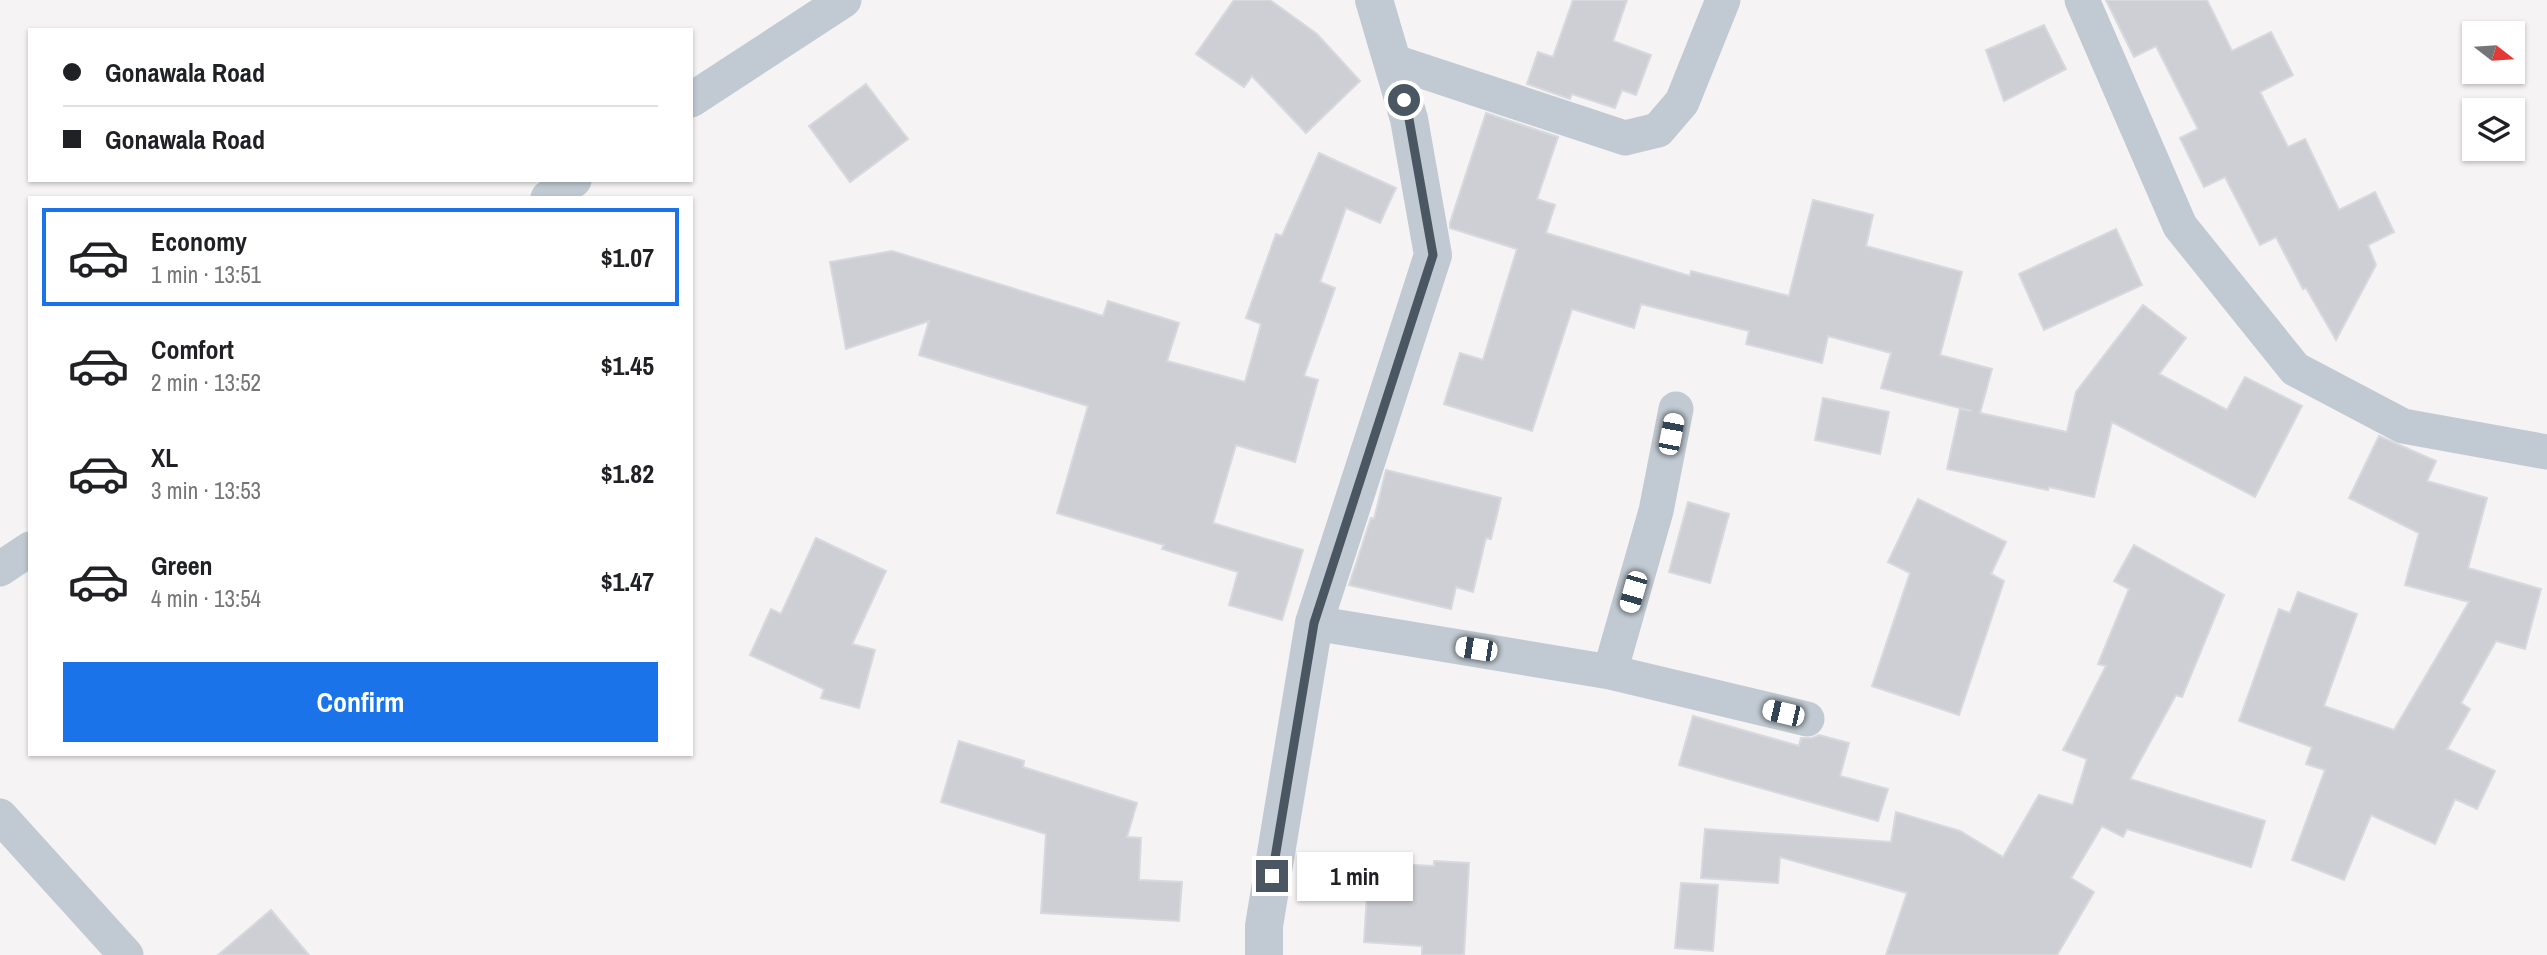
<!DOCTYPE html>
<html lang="en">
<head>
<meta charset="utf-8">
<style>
	:root { --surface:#fff; --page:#f6f6f6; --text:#202124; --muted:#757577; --line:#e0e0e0; --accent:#1a73e8 }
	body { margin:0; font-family:"Archivo Narrow",sans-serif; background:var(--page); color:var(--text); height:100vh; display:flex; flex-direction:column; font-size:26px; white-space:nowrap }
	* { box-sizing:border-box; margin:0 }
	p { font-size:23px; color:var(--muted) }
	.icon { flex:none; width:38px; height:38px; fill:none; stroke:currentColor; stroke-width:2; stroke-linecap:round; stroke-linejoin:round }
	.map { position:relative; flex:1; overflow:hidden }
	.side { position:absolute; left:28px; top:196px; width:665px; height:560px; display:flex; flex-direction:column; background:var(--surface); border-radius:0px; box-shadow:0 2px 5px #0004 }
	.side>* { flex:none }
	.banner { position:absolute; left:28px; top:28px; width:665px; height:154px; border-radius:0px; box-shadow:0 2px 5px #0004; display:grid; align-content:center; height:154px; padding:0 35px; background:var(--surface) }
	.needle { width:46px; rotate:107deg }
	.controls { position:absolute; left:2462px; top:21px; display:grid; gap:14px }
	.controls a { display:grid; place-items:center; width:63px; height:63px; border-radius:0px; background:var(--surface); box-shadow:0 2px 5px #0004; font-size:35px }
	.end { position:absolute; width:32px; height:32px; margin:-16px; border:9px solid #4a5661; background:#fff; box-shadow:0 0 0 4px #fff }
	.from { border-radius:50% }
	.bubble { position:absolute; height:49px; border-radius:0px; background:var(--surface); box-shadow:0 2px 5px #0004; font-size:23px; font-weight:700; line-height:49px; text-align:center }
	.car { position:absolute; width:21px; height:42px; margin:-21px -10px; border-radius:9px; box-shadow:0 0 5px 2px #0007; background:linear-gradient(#fff 24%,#345 0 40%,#fff 0 76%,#345 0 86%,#fff 0) }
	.banner b { display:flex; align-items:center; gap:24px; height:66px; font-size:26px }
	.banner b+b { border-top:2px solid var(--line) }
	.banner i { width:18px; height:18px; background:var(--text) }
	ul { padding:12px 0 0; list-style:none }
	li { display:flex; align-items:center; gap:21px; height:98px; margin:0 14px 10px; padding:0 21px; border:4px solid transparent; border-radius:0px }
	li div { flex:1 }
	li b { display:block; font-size:26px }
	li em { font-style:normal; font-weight:700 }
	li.selected { border-color:var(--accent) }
	li>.icon { width:63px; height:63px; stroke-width:1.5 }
	.button { display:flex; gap:14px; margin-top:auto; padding:14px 35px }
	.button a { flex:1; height:80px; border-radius:0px; background:var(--accent); color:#fff; font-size:28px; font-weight:700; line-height:80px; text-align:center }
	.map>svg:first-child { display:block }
	.building { fill:#cdcfd5; stroke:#d7d9de; stroke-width:2 }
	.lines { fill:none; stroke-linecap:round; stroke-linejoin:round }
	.minor { stroke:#c1cad2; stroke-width:35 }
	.tertiary { stroke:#c1cad2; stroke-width:38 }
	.route { stroke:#4a5661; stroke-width:9 }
</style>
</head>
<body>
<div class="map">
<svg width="2547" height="955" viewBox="0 0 2547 955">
	<rect width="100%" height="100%" fill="#f5f3f3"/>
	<!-- building -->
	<path class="building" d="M1234 0H1270L1317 34 1360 81 1306 133 1252 76 1244 87 1196 54Z
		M1573 0H1627L1613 41 1651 55 1636 95 1622 90 1615 108 1572 94 1570 99 1527 84 1538 52 1553 57Z
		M2106 0H2207L2232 51 2271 32 2293 75 2260 92 2288 147 2305 139 2339 210 2375 192 2394 232 2368 245 2376 265 2336 340 2306 288 2303 289 2276 237 2260 245 2225 177 2204 187 2180 138 2198 129 2156 46 2134 57Z
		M2044 25 2066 69 2004 101 1986 50Z
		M866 84 908 139 850 182 809 126Z
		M1486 113 1558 137 1537 199 1555 205 1546 233 1690 276 1691 271 1789 296 1813 200 1873 215 1866 246 1962 272 1940 355 1992 369 1980 413 2067 432 2076 392 2143 305 2186 338 2159 374 2227 410 2245 377 2302 406 2255 497 2112 422 2094 497 2049 487 2048 490 1947 469 1960 409 1972 411 1881 388 1891 353 1828 336 1822 363 1746 344 1749 331 1641 304 1634 328 1572 309 1532 431 1444 404 1460 353 1483 360 1517 249 1450 228V223Z
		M1319 153 1396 188 1380 223 1346 208 1320 282 1335 288 1304 376 1318 380 1295 462 1236 445 1213 523 1303 550 1282 620 1229 605 1238 572 1162 549 1164 545 1057 513 1088 406 919 355 929 321 846 349 830 262 892 251 1103 316 1108 301 1179 323 1167 361 1245 382 1261 324 1246 318 1276 234 1282 236Z
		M2116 229 2142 285 2044 330 2019 274Z
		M1823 398 1889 412 1880 454 1815 440Z
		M2379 436 2436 461 2427 481 2487 498 2468 568 2541 589 2525 649 2496 641 2461 703 2470 709 2447 749 2495 771 2477 809 2455 799 2435 844 2371 815 2344 880 2292 860 2325 770 2306 764 2312 747 2239 721 2279 609 2290 613 2298 592 2357 614 2324 706 2394 730 2469 602 2405 585 2419 533 2349 498Z
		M1386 470 1501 498 1491 539 1486 538 1473 592 1456 587 1451 609 1349 585 1371 518 1374 519Z
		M1918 499 2006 542 1991 574 2004 581 1959 715 1872 686 1910 573 1888 562Z
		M1688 502 1729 514 1710 583 1669 572Z
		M816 538 886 571 852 644 875 650 859 708 821 698 824 689 750 655 771 609 781 614Z
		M2134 545 2224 595 2182 697 2176 695 2130 779 2265 821 2251 867 2127 829 2123 837 2102 826 2071 878 2094 892 2057 955H1886L1907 893 1780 857 1778 883 1701 878 1705 829 1891 842 1896 812 1960 831 2003 857 2039 795 2073 805 2087 759 2063 750 2106 666 2098 664 2129 589 2114 581Z
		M1693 716 1799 746 1801 738H1812L1819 735 1849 743 1840 776 1888 789 1878 821 1679 765Z
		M959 741 1024 761 1023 767 1137 803 1127 837 1141 838 1139 880 1182 882 1179 921 1041 913 1046 834 941 802Z
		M1434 861 1469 863 1464 955H1422V946L1364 942 1368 879 1397 880 1398 864 1434 866Z
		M1681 883 1718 885 1713 951 1675 948Z
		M271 910 309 955H218Z"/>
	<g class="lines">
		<!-- minor -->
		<path class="minor" d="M2082 0 2180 226 2295 369 2403 426 2547 452
			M1392 61 1625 138 1658 130 1682 102 1723 0
			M691 100 844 0
			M548 198 574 180
			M0 569 30 549
			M1314 623 1610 672 1656 511 1676 409
			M1610 672 1807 719
			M0 816 126 955"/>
		<!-- tertiary -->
		<path class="tertiary" d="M1264 955V926L1314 623 1433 255 1409 119 1374 0"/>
	</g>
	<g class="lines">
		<!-- route -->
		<path class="route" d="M1272 876 1314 623 1433 255 1409 119 1404 100"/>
	</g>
</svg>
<div class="controls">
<a><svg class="needle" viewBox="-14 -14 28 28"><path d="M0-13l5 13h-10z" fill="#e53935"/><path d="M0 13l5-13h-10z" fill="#757577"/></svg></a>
<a><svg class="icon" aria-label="layers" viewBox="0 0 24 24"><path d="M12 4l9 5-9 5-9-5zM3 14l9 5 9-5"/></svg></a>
</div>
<i class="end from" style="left:1404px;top:100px"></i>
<i class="end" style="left:1272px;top:876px"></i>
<div class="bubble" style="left:1297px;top:852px;width:116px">1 min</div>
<i class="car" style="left:1671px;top:434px;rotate:11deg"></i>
<i class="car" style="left:1633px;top:592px;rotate:196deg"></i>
<i class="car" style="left:1476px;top:649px;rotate:279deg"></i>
<i class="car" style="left:1783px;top:713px;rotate:283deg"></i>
<div class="banner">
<b><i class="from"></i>Gonawala Road</b>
<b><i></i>Gonawala Road</b>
</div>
<section class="side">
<ul>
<li class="selected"><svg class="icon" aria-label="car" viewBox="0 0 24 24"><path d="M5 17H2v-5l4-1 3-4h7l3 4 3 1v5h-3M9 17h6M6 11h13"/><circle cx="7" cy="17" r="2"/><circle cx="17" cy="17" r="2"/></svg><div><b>Economy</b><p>1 min · 13:51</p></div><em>$1.07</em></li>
<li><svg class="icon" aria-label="car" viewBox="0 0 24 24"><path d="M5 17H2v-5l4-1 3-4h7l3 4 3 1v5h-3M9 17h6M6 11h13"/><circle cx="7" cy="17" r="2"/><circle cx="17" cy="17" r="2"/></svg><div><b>Comfort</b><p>2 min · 13:52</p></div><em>$1.45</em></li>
<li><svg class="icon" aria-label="car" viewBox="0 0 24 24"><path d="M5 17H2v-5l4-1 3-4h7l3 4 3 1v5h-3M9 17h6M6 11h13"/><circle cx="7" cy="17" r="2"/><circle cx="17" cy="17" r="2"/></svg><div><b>XL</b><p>3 min · 13:53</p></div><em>$1.82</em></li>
<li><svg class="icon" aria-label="car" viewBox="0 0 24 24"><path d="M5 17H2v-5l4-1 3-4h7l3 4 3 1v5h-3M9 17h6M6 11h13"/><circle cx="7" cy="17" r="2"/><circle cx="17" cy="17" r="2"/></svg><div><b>Green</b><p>4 min · 13:54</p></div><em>$1.47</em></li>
</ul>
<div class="button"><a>Confirm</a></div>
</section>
</div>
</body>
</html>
